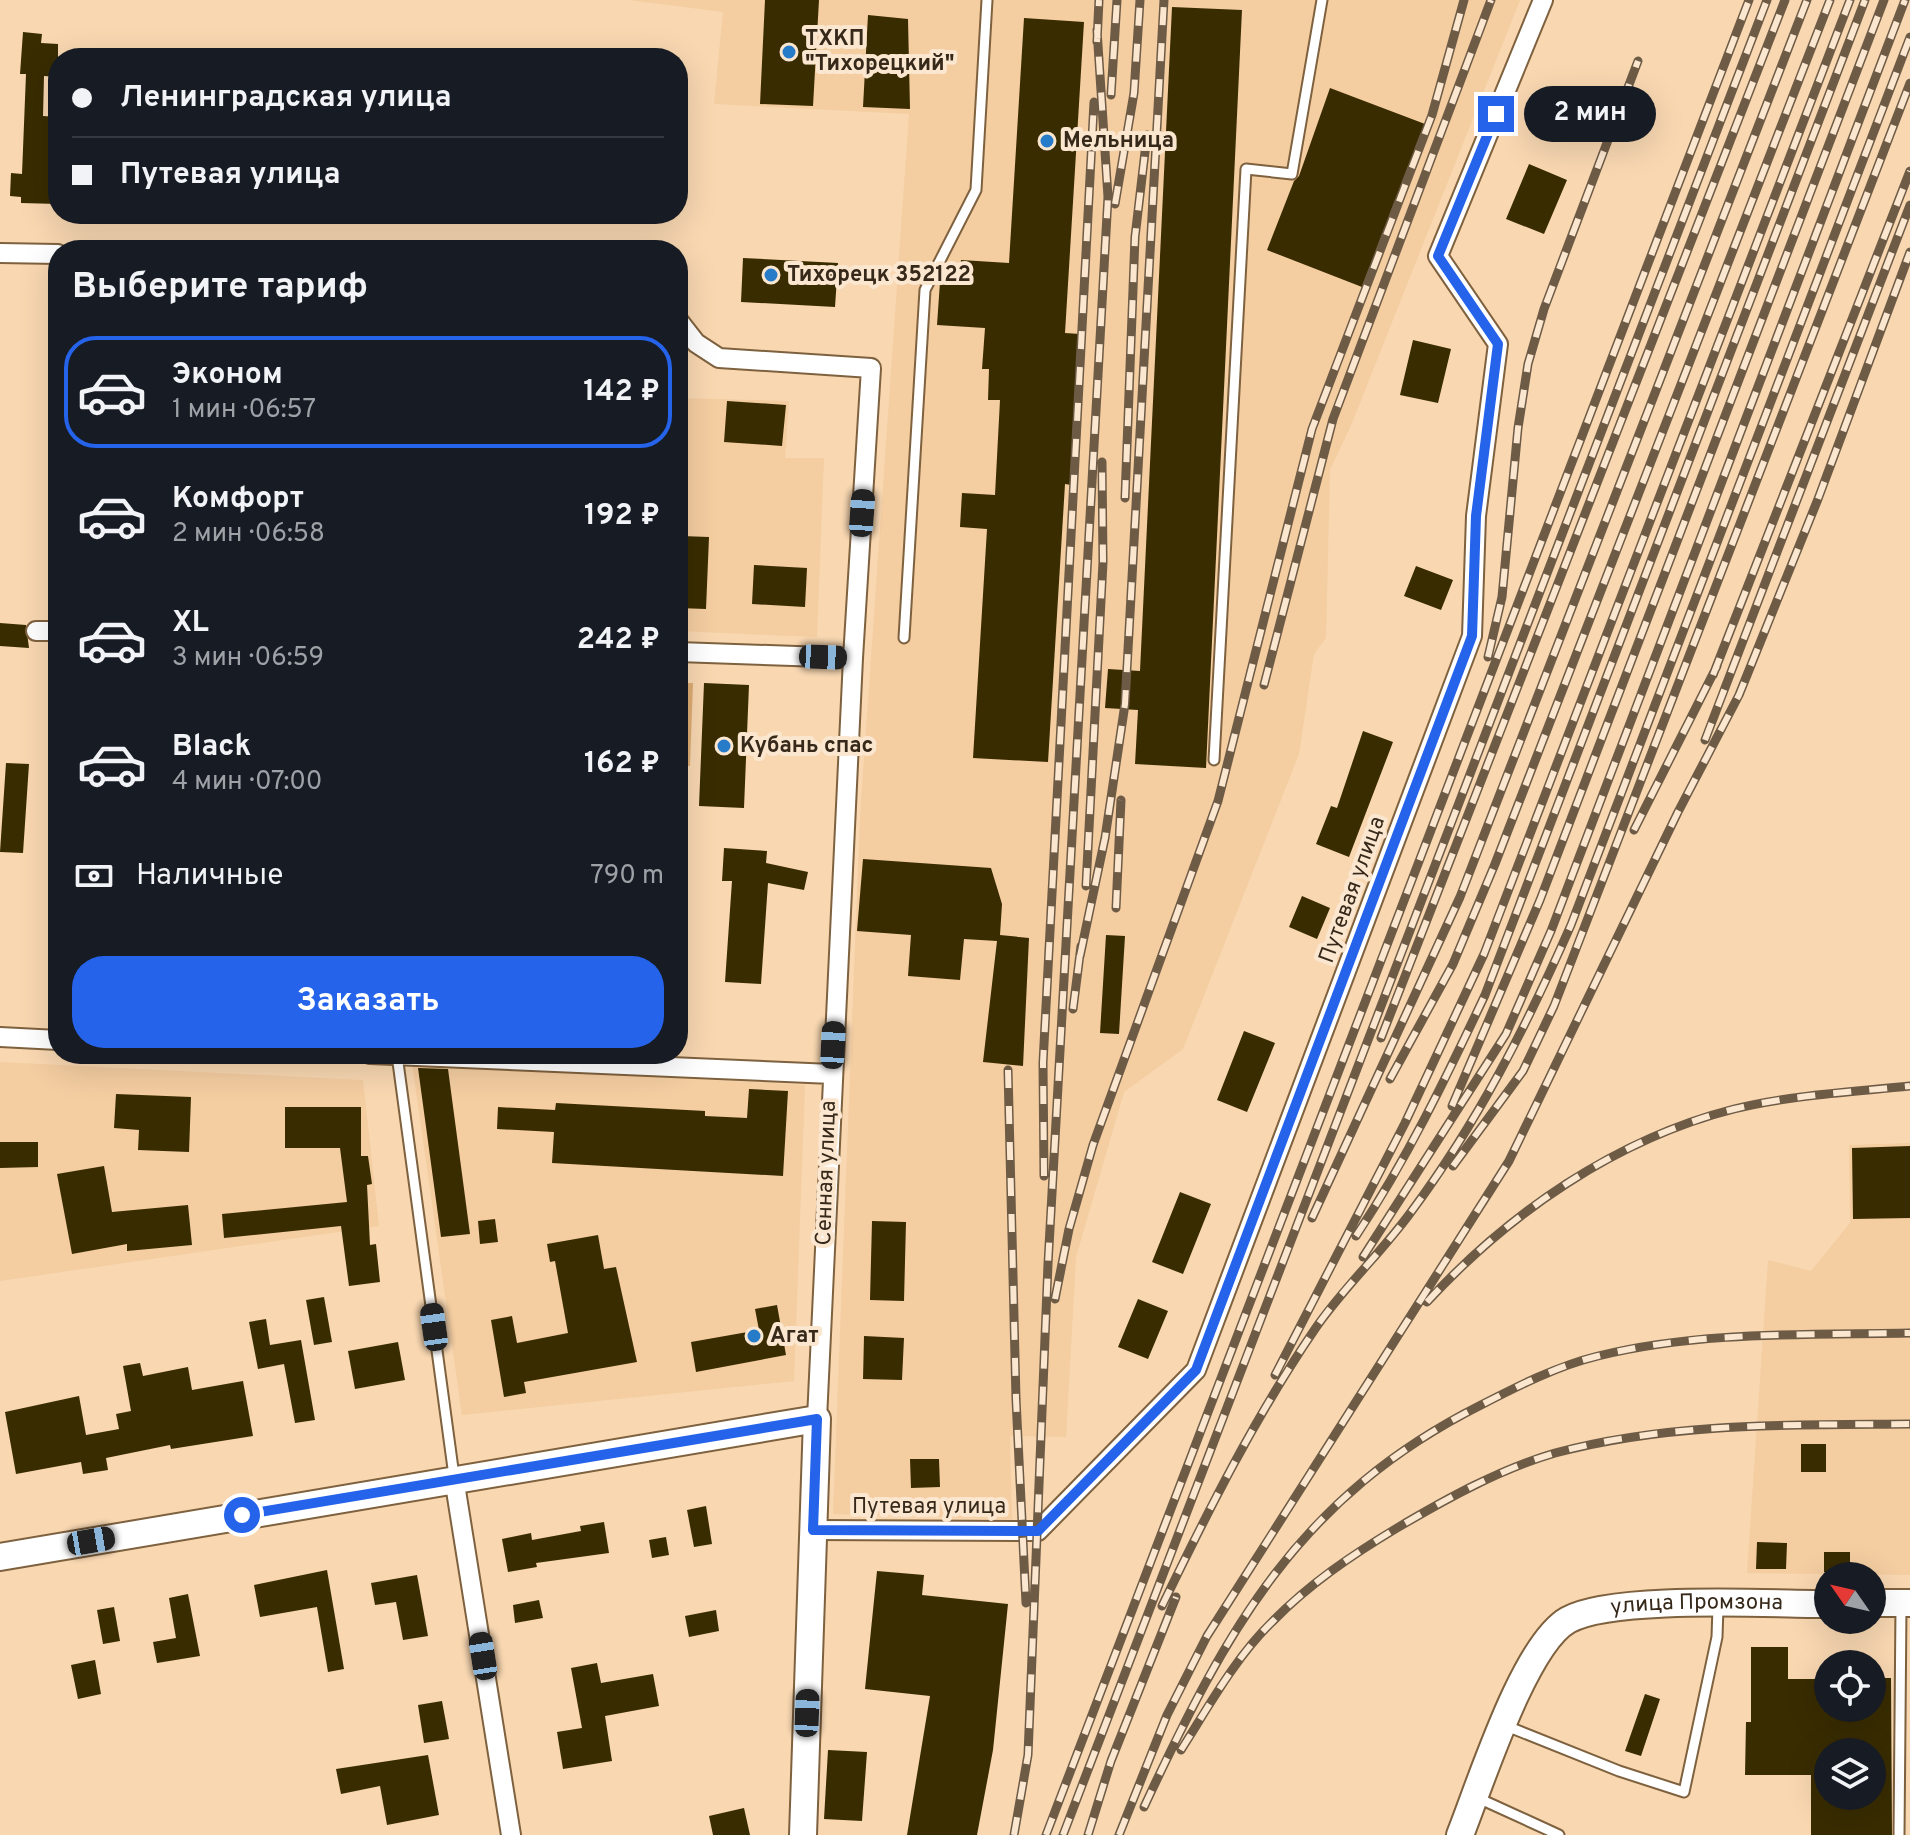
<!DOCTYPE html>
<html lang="ru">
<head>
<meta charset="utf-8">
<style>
	:root { --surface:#171b24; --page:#20242c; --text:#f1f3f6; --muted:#9ea1a6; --line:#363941; --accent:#2563eb }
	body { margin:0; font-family:Overpass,sans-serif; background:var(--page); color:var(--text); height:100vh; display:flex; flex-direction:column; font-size:30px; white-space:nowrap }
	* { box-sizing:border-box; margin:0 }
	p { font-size:26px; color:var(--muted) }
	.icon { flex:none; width:44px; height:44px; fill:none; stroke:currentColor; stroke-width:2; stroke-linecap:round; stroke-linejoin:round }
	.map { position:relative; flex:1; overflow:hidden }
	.side { position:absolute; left:48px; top:240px; width:640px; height:824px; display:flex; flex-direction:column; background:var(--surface); border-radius:32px; box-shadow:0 8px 32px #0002 }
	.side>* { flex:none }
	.hud { position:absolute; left:48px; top:48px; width:640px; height:176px; border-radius:32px; box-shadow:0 8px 32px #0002; display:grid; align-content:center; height:176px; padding:0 24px; background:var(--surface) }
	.needle { width:52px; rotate:304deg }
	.tools { position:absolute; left:1814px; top:1562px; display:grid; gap:16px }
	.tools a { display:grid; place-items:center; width:72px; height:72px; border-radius:50%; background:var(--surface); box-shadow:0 8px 32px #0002; font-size:40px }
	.end { position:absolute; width:36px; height:36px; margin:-18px; border:10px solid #2563eb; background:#fff; box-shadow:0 0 0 4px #fff }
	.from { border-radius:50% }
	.bubble { position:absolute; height:56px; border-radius:28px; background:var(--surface); box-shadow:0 8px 32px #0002; font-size:26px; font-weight:700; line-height:56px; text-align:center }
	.car { position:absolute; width:24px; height:48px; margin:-24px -12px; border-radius:10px; box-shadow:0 0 6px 2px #0007; background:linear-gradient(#222 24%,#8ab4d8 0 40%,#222 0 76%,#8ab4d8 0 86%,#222 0) }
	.hud b { display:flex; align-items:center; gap:28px; height:76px; font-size:30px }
	.hud b+b { border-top:2px solid var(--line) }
	.hud i { width:20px; height:20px; background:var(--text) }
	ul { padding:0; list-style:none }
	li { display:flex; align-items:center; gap:24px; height:112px; margin:0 16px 12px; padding:0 8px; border:4px solid transparent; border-radius:32px }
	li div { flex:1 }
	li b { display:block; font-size:30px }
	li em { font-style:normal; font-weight:700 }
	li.active { border-color:var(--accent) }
	li>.icon { width:72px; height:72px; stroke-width:1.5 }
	h2 { padding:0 24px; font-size:36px; line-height:96px }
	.pay { display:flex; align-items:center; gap:20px; height:88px; padding:0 24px; font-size:30px }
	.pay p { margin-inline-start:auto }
	.action { display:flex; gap:16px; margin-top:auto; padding:16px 24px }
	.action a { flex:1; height:92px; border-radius:32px; background:var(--accent); color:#fff; font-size:32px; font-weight:700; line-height:92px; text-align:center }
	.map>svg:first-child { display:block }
	.built { fill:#f4cda1 }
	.green { fill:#ddac72 }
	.building { fill:#392c00; fill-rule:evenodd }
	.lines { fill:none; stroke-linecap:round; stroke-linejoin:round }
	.lane-casing { stroke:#7e613e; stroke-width:13 }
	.street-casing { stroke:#7e613e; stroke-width:22 }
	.secondary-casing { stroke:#7e613e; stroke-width:30 }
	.lane { stroke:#fff; stroke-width:9 }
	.street { stroke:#fff; stroke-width:18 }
	.secondary { stroke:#fff; stroke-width:26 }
	.rail-casing { stroke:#6e5b46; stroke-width:9 }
	.rail { stroke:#fbe6d0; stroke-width:6; stroke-dasharray:18; stroke-linecap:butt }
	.route { stroke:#2563eb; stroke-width:10 }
	.poi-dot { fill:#277cca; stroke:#fbe6d0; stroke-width:3 }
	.labels { text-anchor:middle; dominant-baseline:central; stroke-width:8; stroke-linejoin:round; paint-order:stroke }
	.poi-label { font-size:22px; font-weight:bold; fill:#36291a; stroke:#fbe6d0; text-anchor:start }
	.street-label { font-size:22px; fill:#36291a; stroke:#fbe6d0 }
</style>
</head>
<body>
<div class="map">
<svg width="1910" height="1835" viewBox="0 0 1910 1835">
	<rect width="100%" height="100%" fill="#f8d7b1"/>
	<!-- built -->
	<path class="built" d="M629 0H1520L1352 423 1330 470 1326 638 1314 654 1299 754 1183 1049 1124 1092 1076 1257 1066 1437 1010 1436 1012 1519 833 1514 860 816 909 114 714 104 723 12Z
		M678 398 789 401 785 458H824L817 637 678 631Z
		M0 1062 363 1080 379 1226 0 1281Z
		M412 1063 805 1085 794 1381 462 1415Z
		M1910 1143V1575L1747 1573 1768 1260 1811 1271 1850 1223 1849 1145Z"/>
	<!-- green -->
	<path class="green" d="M678 683H693L690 766H678Z"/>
	<!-- building -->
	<path class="building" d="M765 0H819L813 106 760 104Z
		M1172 7 1242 10 1206 768 1135 764 1138 710 1105 708 1108 669 1140 671Z
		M868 15 908 19 910 109 863 107Z
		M1024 18 1084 22 1065 333 1080 334 1071 485 1065 484 1048 762 973 758 987 529 960 527 962 493 995 495 1000 400H988L989 369H982L985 328 937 325 940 282 959 283 961 260 1009 263Z
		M23 32 42 34 41 43 58 44V77L44 76 43 116 58 117V204L21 203V197L10 196 11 173 22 174 26 74H20Z
		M1330 88 1425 124 1362 287 1267 250 1294 181 1299 176Z
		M1529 164 1567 180 1544 234 1506 219Z
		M743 258 838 263 835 307 741 302Z
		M1413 340 1451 349 1438 403 1400 395Z
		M727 401 786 405 782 446 724 442Z
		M681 536 709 537 706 609 678 608Z
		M754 565 807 568 805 607 752 604Z
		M1416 566 1453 580 1441 610 1404 596Z
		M0 623 26 625 29 648 0 646Z
		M704 683 749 685 744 808 699 806Z
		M1363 731 1393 742 1349 857 1316 844 1331 806 1337 808Z
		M6 763 29 764 23 853 0 852Z
		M724 848 767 851 766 863 808 872 804 890 768 883 761 984 725 982 732 881H722Z
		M863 859 991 868 1002 904 1000 935 1029 938 1023 1066 983 1062 997 941 964 939 960 980 908 976 911 935 857 931Z
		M1302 896 1330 908 1317 939 1289 927Z
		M1106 935 1125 936 1119 1034 1100 1033Z
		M1244 1031 1275 1043 1247 1112 1217 1100Z
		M418 1068 448 1069 470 1234 441 1237Z
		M749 1089 788 1091 783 1176 552 1163 554 1132 497 1129 498 1107 555 1110 556 1103 705 1111V1116L747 1118Z
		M116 1094 191 1097 189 1152 138 1150 139 1130 114 1128Z
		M285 1107H361V1156H368L372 1184 367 1185 370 1245 376 1244 380 1282 349 1286 341 1226 224 1238 222 1214 347 1202 340 1148H285Z
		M0 1142H38V1167L0 1168Z
		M1910 1146V1218L1853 1219 1852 1148Z
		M104 1166 112 1212 188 1205 192 1245 127 1251V1244L72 1254 57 1174Z
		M1180 1192 1211 1204 1183 1274 1152 1262Z
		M495 1219 498 1242 480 1244 478 1221Z
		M872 1221 906 1222 904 1301 870 1300Z
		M598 1235 604 1269 616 1267 637 1362 524 1382 526 1393 504 1397 491 1320 512 1316 517 1343 568 1333 555 1261 550 1262 547 1244Z
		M324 1297 332 1342 314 1345 306 1300Z
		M1138 1299 1168 1311 1148 1359 1118 1347Z
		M777 1305 786 1355 696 1372 691 1342 759 1330 755 1309Z
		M266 1319 270 1345 301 1340 315 1420 295 1423 284 1364 258 1369 249 1322Z
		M864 1336 904 1338 902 1380 863 1379Z
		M398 1342 405 1380 355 1389 348 1351Z
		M140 1363 143 1376 188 1367 192 1390 243 1381 253 1436 171 1449 170 1445 106 1458 108 1470 83 1474 81 1462 16 1474 5 1412 79 1396 86 1435 119 1429 116 1414 131 1411 123 1366Z
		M1801 1444H1826V1472H1801Z
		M910 1459H939L940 1487 911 1488Z
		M706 1506 712 1544 694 1547 687 1510Z
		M604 1522 609 1553 536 1563 537 1567 508 1572 502 1539 531 1533 532 1540 581 1531 580 1526Z
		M666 1537 669 1555 652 1558 649 1540Z
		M1757 1542 1787 1543 1786 1569H1756Z
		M1824 1552H1850V1572H1824Z
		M327 1570 344 1669 328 1672 317 1607 260 1617 254 1585Z
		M877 1571 924 1575 922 1595 1008 1604 993 1750 977 1835H907L930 1696 865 1689Z
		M417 1575 428 1636 403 1640 396 1602 375 1605 371 1583Z
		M188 1594 200 1656 157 1663 153 1642 176 1638 169 1598Z
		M539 1600 543 1618 515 1623 513 1605Z
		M114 1607 120 1641 103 1644 97 1610Z
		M716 1610 719 1631 689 1637 685 1616Z
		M1751 1647H1788V1679H1828V1708H1872V1678H1891L1892 1835H1811V1775H1745L1746 1722H1751ZM1828 1752H1872V1796H1828Z
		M95 1660 101 1694 78 1699 71 1665Z
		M597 1663 601 1683 653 1674 659 1706 605 1716 612 1761 563 1769 557 1732 582 1728 571 1668Z
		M1645 1694 1660 1699 1641 1756 1625 1751Z
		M442 1701 449 1739 424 1743 418 1705Z
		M828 1750 867 1752 862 1821 824 1819Z
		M428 1755 439 1815 387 1825 380 1786 341 1794 336 1769Z
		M744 1808 750 1835H713L709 1816Z"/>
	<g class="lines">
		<defs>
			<path id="lane" d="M904 638 925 290 976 190 987 0
				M1214 760 1246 169 1292 174 1322 0
				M397 1055 454 1476
				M1504 1725 1619 1771 1684 1792 1717 1637 1718 1607
				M1478 1798 1559 1835
				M1899 1835 1901 1606"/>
			<path id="street" d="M0 253 58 254
				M678 320 696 343 719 358 871 368 853 658 817 1419
				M36 631H58
				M678 652 853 658
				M0 1037 58 1040
				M370 1054 832 1074
				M454 1478 511 1835
				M813 1530 1038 1531 1196 1370 1472 636 1476 516 1498 344 1438 256 1543 0"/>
			<g id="secondary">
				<path d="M0 1557 817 1419 803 1835"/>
				<path d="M1872 1603H1910"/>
				<path id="s1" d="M1460 1835C1480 1785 1524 1645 1568 1620 1612 1595 1771 1604 1828 1604"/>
			</g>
		</defs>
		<!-- lane casing -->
		<use href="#lane" class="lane-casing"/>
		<!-- street casing -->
		<use href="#street" class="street-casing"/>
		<!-- secondary casing -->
		<use href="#secondary" class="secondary-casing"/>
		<!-- lane -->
		<use href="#lane" class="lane"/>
		<!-- street -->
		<use href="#street" class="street"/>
		<!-- secondary -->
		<use href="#secondary" class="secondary"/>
		<defs>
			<path id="rail" d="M1097 42 1099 0
				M1111 95 1117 0
				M1115 204 1134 93 1140 0
				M1125 498 1135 237 1147 135
				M1488 657 1502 597 1518 428 1528 364 1544 309 1638 61
				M1713 675 1910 171
				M1264 685 1333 419 1491 0
				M1705 740 1910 205
				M1634 830 1717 666
				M1086 886 1103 562 1102 462
				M1116 908 1121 800
				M1080 956 1105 838 1125 704 1164 0
				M1073 1009 1081 946
				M1381 1038 1785 0
				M1008 1070 1016 1399 1026 1603
				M1390 1079 1453 964 1495 864 1830 0
				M1452 1106 1540 900 1884 0
				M1453 1166 1523 1071 1554 1006 1910 83
				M1044 1176 1043 1063 1094 102
				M1312 1218 1460 897 1807 0
				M1356 1236C1407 1159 1446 1078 1485 995L1865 0
				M1363 1257 1506 1034 1551 931 1905 0
				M1055 1299 1069 1229 1093 1145 1218 801 1312 429 1432 115 1464 0
				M1427 1302C1509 1213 1616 1139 1734 1109 1791 1095 1852 1092 1910 1086
				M1275 1375 1405 1123 1484 954 1850 0
				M1162 1606C1208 1511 1255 1417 1315 1329 1343 1288 1382 1252 1411 1212 1478 1122 1526 1027 1571 925L1910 37
				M1181 1750C1209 1706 1235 1658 1272 1622 1309 1584 1352 1555 1397 1528 1446 1499 1500 1469 1555 1453 1670 1422 1792 1425 1910 1424
				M1144 1807C1227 1629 1298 1497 1481 1405 1518 1386 1557 1366 1598 1356 1699 1331 1806 1335 1910 1333
				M1014 1835 1028 1755 1048 1264 1108 197 1097 30
				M1046 1835 1749 0
				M1063 1835 1767 0
				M1088 1835 1111 1761 1176 1597
				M1119 1835 1167 1715 1207 1636 1509 1161 1678 812 1739 695 1818 499 1910 252"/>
		</defs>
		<!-- rail casing -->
		<use href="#rail" class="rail-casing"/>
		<!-- rail -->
		<use href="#rail" class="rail"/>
	</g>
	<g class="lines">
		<!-- route -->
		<path class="route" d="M242 1515 817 1419 813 1530 1038 1531 1196 1370 1472 636 1476 516 1498 344 1438 256 1496 114"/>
	</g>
	<!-- markers -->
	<g class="poi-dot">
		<circle cx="789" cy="52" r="8"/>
		<circle cx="1047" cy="141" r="8"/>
		<circle cx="771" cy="275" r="8"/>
		<circle cx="724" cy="746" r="8"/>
		<circle cx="754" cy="1336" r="8"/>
	</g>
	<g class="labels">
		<!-- poi labels -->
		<g class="poi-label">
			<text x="805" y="39">ТХКП<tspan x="805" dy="25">"Тихорецкий"</tspan></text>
			<text x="1063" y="141">Мельница</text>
			<text x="787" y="275">Тихорецк 352122</text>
			<text x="740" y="746">Кубань спас</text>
			<text x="770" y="1336">Агат</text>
		</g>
		<!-- street labels -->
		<g class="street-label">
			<text transform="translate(1353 890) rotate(-70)">Путевая улица</text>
			<text transform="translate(827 1173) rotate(-88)">Сенная улица</text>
			<text x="929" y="1507">Путевая улица</text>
			<text stroke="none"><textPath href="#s1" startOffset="374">улица Промзона</textPath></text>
		</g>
	</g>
</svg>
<div class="tools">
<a><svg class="needle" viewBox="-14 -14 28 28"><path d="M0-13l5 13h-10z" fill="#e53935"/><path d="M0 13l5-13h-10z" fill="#9ea1a6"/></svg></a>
<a><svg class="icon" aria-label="locate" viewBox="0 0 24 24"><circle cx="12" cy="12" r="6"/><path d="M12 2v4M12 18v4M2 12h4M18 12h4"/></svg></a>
<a><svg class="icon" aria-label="layers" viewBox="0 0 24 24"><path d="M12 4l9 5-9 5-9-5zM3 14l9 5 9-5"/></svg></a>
</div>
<i class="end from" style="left:242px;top:1515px"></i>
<i class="end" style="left:1496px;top:114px"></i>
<div class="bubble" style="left:1524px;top:86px;width:132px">2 мин</div>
<i class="car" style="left:862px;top:513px;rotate:4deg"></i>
<i class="car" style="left:823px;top:657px;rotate:92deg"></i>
<i class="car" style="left:833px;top:1045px;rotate:3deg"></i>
<i class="car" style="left:434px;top:1327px;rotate:352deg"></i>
<i class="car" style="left:91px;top:1541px;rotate:80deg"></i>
<i class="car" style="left:483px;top:1656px;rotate:351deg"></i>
<i class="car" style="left:807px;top:1713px;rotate:2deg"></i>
<div class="hud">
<b><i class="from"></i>Ленинградская улица</b>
<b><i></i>Путевая улица</b>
</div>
<section class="side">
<h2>Выберите тариф</h2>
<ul>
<li class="active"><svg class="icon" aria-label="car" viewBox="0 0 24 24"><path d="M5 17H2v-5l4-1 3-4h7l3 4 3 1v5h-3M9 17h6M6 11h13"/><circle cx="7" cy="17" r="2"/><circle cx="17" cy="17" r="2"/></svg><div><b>Эконом</b><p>1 мин · 06:57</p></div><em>142 ₽</em></li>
<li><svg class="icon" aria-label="car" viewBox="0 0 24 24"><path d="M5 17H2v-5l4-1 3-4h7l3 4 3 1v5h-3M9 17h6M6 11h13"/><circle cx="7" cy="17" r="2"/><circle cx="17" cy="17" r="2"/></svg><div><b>Комфорт</b><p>2 мин · 06:58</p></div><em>192 ₽</em></li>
<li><svg class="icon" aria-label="car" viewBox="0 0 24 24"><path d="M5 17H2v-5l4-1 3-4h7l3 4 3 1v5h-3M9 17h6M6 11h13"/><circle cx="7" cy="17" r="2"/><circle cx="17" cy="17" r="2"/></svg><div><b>XL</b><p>3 мин · 06:59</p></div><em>242 ₽</em></li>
<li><svg class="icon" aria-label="car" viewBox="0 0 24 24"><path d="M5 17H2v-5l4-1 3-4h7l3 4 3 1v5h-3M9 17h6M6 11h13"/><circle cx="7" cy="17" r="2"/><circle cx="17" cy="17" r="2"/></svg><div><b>Black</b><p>4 мин · 07:00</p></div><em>162 ₽</em></li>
</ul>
<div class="pay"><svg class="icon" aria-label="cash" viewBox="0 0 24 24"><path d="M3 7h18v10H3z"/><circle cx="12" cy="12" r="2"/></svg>Наличные<p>790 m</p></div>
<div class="action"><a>Заказать</a></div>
</section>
</div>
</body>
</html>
